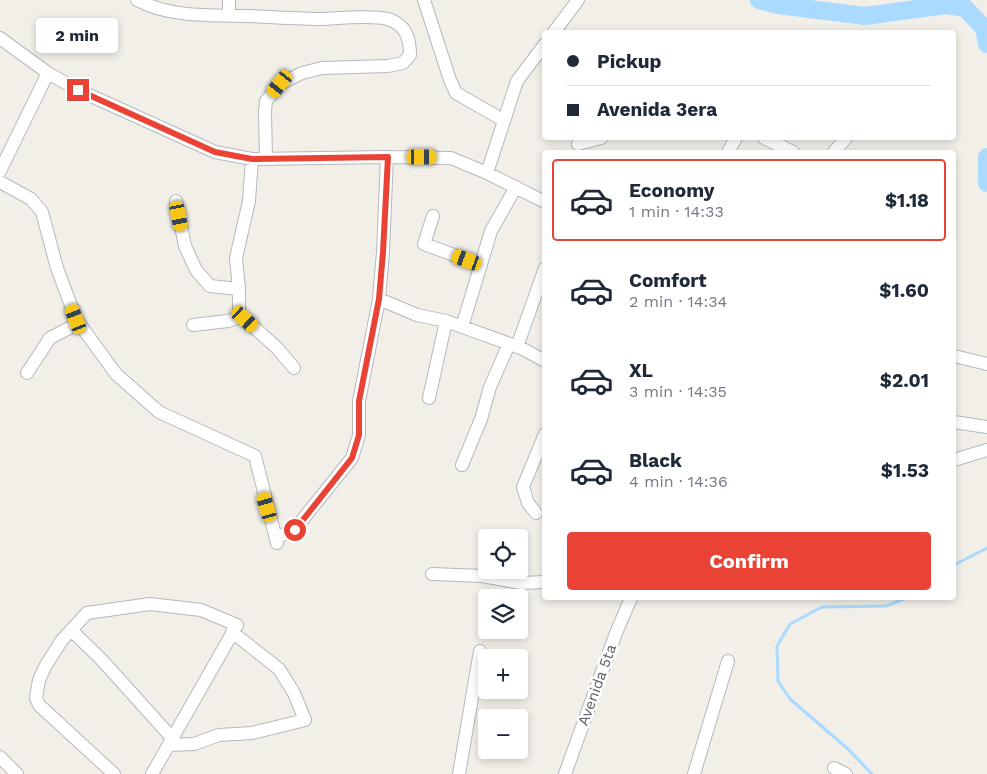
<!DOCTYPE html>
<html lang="en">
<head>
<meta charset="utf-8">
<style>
	:root { --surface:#fff; --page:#f2f2f3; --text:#1f2937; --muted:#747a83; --line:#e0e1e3; --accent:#ea4335 }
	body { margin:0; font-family:"Work Sans",sans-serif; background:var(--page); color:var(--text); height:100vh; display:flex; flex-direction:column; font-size:19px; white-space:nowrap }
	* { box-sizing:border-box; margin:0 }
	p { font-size:16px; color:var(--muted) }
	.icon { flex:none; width:28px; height:28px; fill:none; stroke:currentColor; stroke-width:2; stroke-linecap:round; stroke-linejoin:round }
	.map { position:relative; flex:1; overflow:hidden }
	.details { position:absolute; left:542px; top:150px; width:414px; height:450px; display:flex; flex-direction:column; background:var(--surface); border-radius:5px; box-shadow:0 2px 8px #0003 }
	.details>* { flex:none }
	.banner { position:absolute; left:542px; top:30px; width:414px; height:110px; border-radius:5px; box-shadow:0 2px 8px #0003; display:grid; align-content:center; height:110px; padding:0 25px; background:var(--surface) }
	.tools { position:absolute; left:478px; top:529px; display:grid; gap:10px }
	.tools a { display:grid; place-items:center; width:50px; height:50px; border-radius:5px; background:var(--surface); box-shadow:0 2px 8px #0003; font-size:25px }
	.end { position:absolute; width:22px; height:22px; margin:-11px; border:6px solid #ea4335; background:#fff; box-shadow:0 0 0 2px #fff }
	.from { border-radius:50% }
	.bubble { position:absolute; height:35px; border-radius:5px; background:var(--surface); box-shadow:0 2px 8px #0003; font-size:16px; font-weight:700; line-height:35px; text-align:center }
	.car { position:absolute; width:15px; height:30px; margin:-15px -8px; border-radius:6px; box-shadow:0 0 4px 1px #0007; background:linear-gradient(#f5c518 24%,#345 0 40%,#f5c518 0 76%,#345 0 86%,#f5c518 0) }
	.banner b { display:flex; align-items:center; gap:18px; height:48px; font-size:19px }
	.banner b+b { border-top:1px solid var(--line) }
	.banner i { width:12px; height:12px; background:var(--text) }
	ul { padding:9px 0 0; list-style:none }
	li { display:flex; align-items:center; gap:15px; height:82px; margin:0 10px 8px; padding:0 15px; border:2px solid transparent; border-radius:5px }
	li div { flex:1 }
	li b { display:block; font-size:19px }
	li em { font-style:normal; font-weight:700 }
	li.current { border-color:var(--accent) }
	li>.icon { width:45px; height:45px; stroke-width:1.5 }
	.button { display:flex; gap:10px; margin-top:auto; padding:10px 25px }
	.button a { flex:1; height:58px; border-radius:5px; background:var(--accent); color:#fff; font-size:20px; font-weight:700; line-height:58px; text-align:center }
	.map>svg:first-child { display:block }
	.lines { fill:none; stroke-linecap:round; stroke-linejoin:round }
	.stream { stroke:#aadaff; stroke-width:3 }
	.river { stroke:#aadaff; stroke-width:18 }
	.minor-casing { stroke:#b5b8bc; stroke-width:14 }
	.minor { stroke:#fff; stroke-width:12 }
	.route { stroke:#ea4335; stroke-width:6 }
	.labels { text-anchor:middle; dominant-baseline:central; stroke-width:5; stroke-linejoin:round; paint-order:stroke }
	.street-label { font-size:15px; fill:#5f6368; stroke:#fff }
</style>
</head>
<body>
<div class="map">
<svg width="987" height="774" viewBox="0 0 987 774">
	<rect width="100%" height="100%" fill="#f1efe8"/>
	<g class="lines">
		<!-- stream -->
		<path class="stream" d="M954 565 987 548
			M872 774 848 749 790 699 778 681 777 646 790 624 822 607 886 606 906 598"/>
		<!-- river -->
		<path class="river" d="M759 0 778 5 865 16 946 5 965 8 984 28 987 44
			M987 157V183"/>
		<defs>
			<path id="minor" d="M137 0C171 18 213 15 250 16 274 17 299 19 323 19 340 18 373 15 388 19 406 25 410 38 410 55L403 63 388 66 322 68 302 73 280 84 266 101 265 112 266 159
				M229 0V15
				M424 0 450 80 456 93 503 120
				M554 32 578 0
				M0 38 48 73 78 90 215 152 252 159 387 157 451 158 487 173 545 202
				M764 138 793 152
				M578 144 601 138
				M728 152 736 138
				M834 152 846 138
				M0 171 48 73
				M487 173 517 81 545 44
				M0 182 31 199 42 212 57 268 76 319 116 374 159 412 255 456 277 543
				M176 201 185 246 196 270 210 286 239 289
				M433 216 424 244 481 265
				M379 299 417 315 446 321 521 348 545 361
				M239 317V289L236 258 249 201 252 159
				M193 325 228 321 239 317 245 319 277 348 294 368
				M462 327 491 231 516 187
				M517 347 545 268
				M954 356 987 364
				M27 373 50 338 79 323
				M429 398 446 321
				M954 422 987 427
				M954 460 987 450
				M462 465 481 419 490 387 509 344
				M536 513 528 503 523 487 545 434
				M276 538 295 529 352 458 359 435V401L379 299 383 252 387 157
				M432 574 482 576 521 583 545 582
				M71 630 101 659 173 739
				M169 745 194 744 219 735 252 733 305 720 294 693 279 669 232 632
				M0 757 17 774
				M834 768 846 774
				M114 774 39 705 36 698 39 680 46 665 62 640 87 613 150 604 201 610 237 625 152 774
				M459 774 480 651
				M565 774 616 633 631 598
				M694 774 728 661"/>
		</defs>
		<!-- minor casing -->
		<use href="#minor" class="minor-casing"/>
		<!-- minor -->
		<use href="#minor" class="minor"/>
	</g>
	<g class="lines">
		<!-- route -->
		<path class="route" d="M78 90 215 152 252 159 388 157 383 252 379 299 359 401V435L352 458 295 530"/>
	</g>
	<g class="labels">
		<!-- street labels -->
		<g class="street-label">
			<text transform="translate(597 685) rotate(-70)">Avenida 5ta</text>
		</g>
	</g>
</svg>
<div class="tools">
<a><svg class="icon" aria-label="locate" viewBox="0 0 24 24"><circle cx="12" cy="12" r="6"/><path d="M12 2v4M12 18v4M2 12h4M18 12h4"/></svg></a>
<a><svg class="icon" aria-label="layers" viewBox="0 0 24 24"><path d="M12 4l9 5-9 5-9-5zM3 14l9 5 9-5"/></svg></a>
<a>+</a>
<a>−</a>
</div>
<i class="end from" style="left:295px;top:530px"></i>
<i class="end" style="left:78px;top:90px"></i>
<div class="bubble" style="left:36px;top:18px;width:82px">2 min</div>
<i class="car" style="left:280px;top:84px;rotate:219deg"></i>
<i class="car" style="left:422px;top:157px;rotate:90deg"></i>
<i class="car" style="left:179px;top:216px;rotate:169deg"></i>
<i class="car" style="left:467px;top:260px;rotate:290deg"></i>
<i class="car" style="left:76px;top:319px;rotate:339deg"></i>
<i class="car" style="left:245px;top:319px;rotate:132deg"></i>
<i class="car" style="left:267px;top:507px;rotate:344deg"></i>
<div class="banner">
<b><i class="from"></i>Pickup</b>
<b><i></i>Avenida 3era</b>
</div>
<section class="details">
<ul>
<li class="current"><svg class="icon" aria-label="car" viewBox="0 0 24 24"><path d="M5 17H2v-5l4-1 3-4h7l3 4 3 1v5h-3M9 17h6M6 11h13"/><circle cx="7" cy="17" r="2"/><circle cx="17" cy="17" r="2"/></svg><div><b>Economy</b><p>1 min · 14:33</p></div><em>$1.18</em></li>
<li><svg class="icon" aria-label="car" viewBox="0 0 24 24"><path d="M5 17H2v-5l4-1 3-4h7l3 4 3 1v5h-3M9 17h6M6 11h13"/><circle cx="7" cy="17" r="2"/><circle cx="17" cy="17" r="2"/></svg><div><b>Comfort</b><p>2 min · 14:34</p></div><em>$1.60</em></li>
<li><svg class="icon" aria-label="car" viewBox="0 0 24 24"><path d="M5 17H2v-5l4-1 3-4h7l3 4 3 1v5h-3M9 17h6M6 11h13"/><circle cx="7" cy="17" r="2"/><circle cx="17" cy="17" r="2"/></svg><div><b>XL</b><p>3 min · 14:35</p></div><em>$2.01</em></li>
<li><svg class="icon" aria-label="car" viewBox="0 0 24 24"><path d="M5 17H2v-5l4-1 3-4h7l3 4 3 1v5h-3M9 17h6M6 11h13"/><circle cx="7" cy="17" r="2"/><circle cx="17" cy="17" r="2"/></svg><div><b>Black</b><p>4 min · 14:36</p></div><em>$1.53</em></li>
</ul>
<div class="button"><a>Confirm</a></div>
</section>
</div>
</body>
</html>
